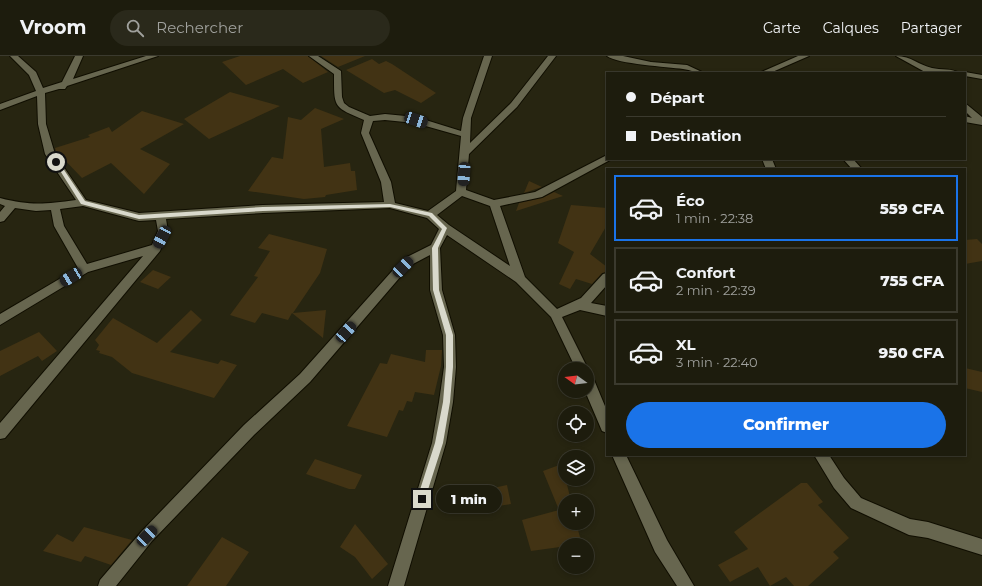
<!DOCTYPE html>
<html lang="fr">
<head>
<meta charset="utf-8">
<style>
	:root { --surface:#1d1c0d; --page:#2a291b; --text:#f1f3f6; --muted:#a0a19d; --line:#3b3a2e; --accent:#1a73e8 }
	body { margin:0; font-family:Montserrat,sans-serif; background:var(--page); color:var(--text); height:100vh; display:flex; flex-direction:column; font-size:15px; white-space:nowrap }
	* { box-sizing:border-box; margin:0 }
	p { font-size:13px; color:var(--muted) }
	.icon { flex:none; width:22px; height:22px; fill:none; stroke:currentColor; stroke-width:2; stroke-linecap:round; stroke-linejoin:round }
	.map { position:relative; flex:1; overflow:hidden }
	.sheet { position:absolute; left:606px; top:112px; width:360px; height:288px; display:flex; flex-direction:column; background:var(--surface); border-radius:0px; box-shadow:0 2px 6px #0003,0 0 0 1px var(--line) }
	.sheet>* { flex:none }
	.top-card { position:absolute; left:606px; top:16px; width:360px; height:88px; border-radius:0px; box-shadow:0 2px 6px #0003,0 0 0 1px var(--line); display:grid; align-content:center; height:88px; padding:0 20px; background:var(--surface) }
	.needle { width:26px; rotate:285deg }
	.buttons { position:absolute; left:558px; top:306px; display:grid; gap:8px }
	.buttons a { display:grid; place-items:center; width:36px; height:36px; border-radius:50%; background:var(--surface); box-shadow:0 2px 6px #0003,0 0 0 1px var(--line); font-size:20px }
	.end { position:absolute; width:18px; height:18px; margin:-9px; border:5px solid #d9d9cc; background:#111; box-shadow:0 0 0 2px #111 }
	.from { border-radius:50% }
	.bubble { position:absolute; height:28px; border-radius:14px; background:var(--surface); box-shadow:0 2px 6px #0003,0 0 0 1px var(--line); font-size:13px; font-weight:800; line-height:28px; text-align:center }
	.car { position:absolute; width:12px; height:24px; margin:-12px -6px; border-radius:5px; box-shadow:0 0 3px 1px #0007; background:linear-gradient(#222 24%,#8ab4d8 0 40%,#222 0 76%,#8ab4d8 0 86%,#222 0) }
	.top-card b { display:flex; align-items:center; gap:14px; height:38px; font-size:15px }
	.top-card b+b { border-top:1px solid var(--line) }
	.top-card i { width:10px; height:10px; background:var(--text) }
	ul { padding:7px 0 0; list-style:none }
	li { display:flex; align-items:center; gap:12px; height:66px; margin:0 8px 6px; padding:0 12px; border:2px solid var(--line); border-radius:0px }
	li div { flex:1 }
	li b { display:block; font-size:15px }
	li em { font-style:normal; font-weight:800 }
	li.current { border-color:var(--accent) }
	li>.icon { width:36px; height:36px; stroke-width:1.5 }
	.cta { display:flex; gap:8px; margin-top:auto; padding:8px 20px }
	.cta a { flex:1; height:46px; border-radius:24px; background:var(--accent); color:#fff; font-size:16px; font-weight:800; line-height:46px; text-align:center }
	header { display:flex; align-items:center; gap:24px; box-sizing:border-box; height:56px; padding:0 20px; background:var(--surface); border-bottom:1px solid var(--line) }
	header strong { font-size:19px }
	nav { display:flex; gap:22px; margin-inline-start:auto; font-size:14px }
	.search { width:280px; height:36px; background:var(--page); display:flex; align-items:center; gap:10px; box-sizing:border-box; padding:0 14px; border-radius:22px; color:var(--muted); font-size:15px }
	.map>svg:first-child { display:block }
	.building { fill:#423314 }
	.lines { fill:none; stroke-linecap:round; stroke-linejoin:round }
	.minor-casing { stroke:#100e00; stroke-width:2 }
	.minor { fill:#67664f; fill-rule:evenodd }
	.route { fill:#d9d9cc }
</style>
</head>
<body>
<header>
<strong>Vroom</strong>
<div class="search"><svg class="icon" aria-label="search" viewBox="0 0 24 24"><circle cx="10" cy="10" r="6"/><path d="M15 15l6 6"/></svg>Rechercher</div>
<nav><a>Carte</a><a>Calques</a><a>Partager</a></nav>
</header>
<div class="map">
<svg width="982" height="530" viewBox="0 0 982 530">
	<rect width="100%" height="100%" fill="#272511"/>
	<!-- building -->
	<path class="building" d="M240 0H308L328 16 303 27 283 13 246 29 222 6Z
		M321 0H365L338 11Z
		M372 3 379 8 386 5 392 8 436 37 421 47 395 34 384 37 346 14Z
		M230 36 280 50 209 83 184 63Z
		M315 52 344 63 321 73 324 111 350 107 351 115H355L357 134 326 139 325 141 304 143 248 135 272 101 283 103 288 61 301 64Z
		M142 55 184 68 140 93 170 108 144 138 111 107 82 122 56 95 55 92 90 81 88 79 109 71 112 76Z
		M529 125 542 131 524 137Z
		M554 136 563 140 516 155 519 147 542 142Z
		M571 149 607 152V169L590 198 607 211V216L602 217 592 228 576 223 570 233 559 228 574 196 558 187Z
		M269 178 327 193 320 217 293 257 326 254 323 282 292 257 288 264 262 257 255 267 230 259 258 221 254 220 270 195 258 192Z
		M977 183 982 188V205L965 208V184Z
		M153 214 171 221 158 233 140 226Z
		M191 254 202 264 170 296 218 308 221 304 237 309 214 342 132 317 112 301 99 297 100 295 96 294 99 289 95 284 113 262 157 287Z
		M39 276 57 295 42 305 38 300 0 320V295Z
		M426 294H442L441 310 434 339 415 336 412 346 407 345 403 355 399 354 387 381 347 370 380 307 387 308 391 298 425 306Z
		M965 312 982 316V336L965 332Z
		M315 403 362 419 355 433H349L306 418Z
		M562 408 571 445H565V467H576L582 488 531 495 522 464 559 454 543 415Z
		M801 427H807L823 446 818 449 849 482 833 496 839 502 808 530H794L786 521 770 530 758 511 730 526 718 509 748 493 734 476Z
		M507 429 511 448 491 451 488 433Z
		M355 468 388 508 372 523 355 501 340 491Z
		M84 471 132 484 111 509 85 500 81 506 43 495 57 478 73 486Z
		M222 481 249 496 226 530H187Z"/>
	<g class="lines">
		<defs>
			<path id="minor" d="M10 0H18L36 16 43 32 62 26 75 0H83L73 23 146 0H158L67 30 65 33H59L45 37 46 68 55 98 86 144 139 157 263 149 384 146 381 126 361 77 364 64C333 51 334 52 334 18L309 0H318L341 15 342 41 344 47 349 51 370 60 385 58 416 61 461 75 463 62 484 0H492L471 62 470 87 511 47 548 0H556L517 51 469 98 466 134 494 144 535 136 607 99V103L610 104 542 141 500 150 525 221 557 253 581 242 603 218 607 217V229L591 247 607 250V260L580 254 562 261 588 313 587 316V313H576L551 261 516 226 447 179 440 192 442 234 455 279 456 311 453 346 446 387 404 530H388L432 387 439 346 444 311 443 279 430 234V199L413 208 401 220 310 326 254 379 152 485 116 530H98L100 524 142 475 244 369 300 318 393 214 405 202 431 189 439 173 427 162 390 152 263 157 166 163 168 175 160 195 5 382 0 383V367L143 200 88 216 0 269V258L78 212 54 170 51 154 36 155 15 152 4 165 0 166V156L5 150 0 148V142C31 150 45 148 76 144L45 98 38 68 37 40 0 54V48L36 35 29 19ZM385 64 415 67 461 80 456 135 428 155 395 147 391 126 369 77 373 65ZM462 140 490 150 510 210 449 169 437 159ZM83 150 139 165 156 164 158 175 152 189 87 208 64 170 60 153Z
				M607 0H623L651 6 687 9 704 17C696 17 691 14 683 13 668 11 617 8 607 0Z
				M798 0H809L770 17H759Z
				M896 0C912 0 918 9 932 12 940 14 953 12 959 17L925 16Z
				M965 16 982 19V23L965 20V17H962Z
				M965 47 982 61V69L965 66V60L972 62 965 55Z
				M762 103H772L776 113H766Z
				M843 103H853L862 113H852Z
				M587 317 592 319 607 355V377L602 375 585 335H587Z
				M612 399H626L667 484 694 530H677L655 496Z
				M814 399H829L844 422 861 442 910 463 928 466 982 483V499L928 482 909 479 851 452 834 432Z"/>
		</defs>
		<!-- minor casing -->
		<use href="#minor" class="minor-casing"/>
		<!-- minor -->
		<use href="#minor" class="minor"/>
	</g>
	<!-- route -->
	<path class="route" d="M54 105H58L85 145 139 159 263 151 390 148 432 157 447 172 438 192 439 234 453 279V311L450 346 443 387 424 446 422 447 417 443 435 387 443 346 446 311V279L433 234 432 192 442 173 429 160 390 151 263 155 139 163 81 148Z"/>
</svg>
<div class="buttons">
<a><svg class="needle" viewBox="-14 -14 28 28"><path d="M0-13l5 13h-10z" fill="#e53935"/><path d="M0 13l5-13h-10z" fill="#a0a19d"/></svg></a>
<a><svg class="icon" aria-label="locate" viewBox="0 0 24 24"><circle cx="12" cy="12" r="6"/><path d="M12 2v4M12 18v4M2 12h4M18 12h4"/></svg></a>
<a><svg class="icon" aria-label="layers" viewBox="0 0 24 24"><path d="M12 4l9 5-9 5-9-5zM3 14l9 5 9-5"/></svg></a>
<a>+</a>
<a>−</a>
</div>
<i class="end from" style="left:56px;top:106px"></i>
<i class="end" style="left:422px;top:443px"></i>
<div class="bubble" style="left:436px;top:429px;width:66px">1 min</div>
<i class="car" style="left:416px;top:64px;rotate:109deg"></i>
<i class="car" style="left:464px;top:118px;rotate:184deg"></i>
<i class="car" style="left:162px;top:181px;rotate:208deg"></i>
<i class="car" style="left:403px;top:211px;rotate:45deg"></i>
<i class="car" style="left:71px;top:221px;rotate:239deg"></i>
<i class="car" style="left:346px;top:276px;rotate:42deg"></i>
<i class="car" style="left:147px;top:480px;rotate:44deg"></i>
<div class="top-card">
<b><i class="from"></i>Départ</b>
<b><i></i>Destination</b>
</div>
<section class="sheet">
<ul>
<li class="current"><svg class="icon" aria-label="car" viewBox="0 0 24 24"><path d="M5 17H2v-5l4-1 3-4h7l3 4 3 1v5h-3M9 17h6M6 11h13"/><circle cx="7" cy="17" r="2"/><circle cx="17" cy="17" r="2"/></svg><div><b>Éco</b><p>1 min · 22:38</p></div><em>559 CFA</em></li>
<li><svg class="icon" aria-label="car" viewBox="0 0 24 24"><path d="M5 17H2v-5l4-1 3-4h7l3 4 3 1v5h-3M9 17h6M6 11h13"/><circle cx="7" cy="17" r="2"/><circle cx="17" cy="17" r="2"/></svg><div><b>Confort</b><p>2 min · 22:39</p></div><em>755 CFA</em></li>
<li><svg class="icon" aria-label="car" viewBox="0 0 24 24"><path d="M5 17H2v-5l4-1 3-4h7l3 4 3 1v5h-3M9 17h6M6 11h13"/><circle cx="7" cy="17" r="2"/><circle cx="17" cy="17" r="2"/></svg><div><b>XL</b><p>3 min · 22:40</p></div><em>950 CFA</em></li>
</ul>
<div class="cta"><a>Confirmer</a></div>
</section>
</div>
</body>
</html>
